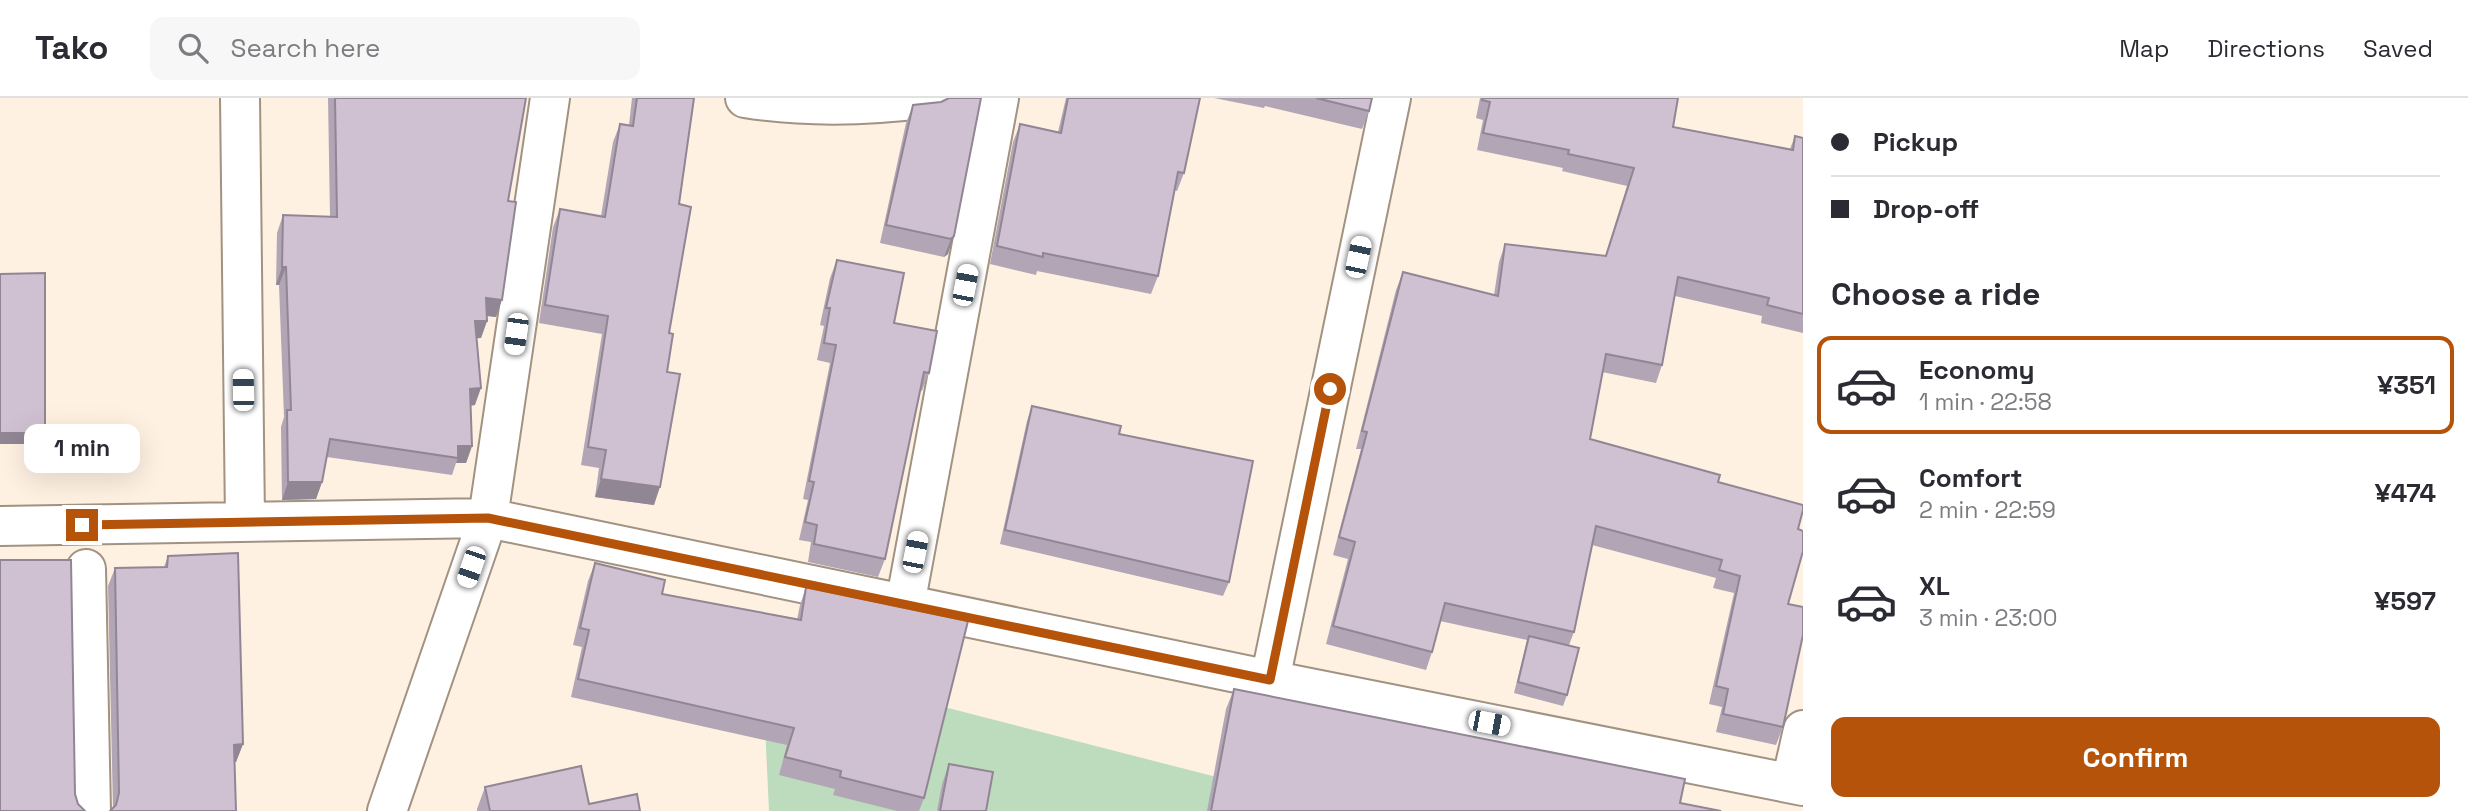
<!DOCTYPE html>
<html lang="en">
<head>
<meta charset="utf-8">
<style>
	:root { --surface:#fff; --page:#f7f7f7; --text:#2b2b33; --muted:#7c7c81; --line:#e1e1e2; --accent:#b45309 }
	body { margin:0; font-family:"Space Grotesk",sans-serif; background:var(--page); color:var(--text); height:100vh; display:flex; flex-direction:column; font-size:26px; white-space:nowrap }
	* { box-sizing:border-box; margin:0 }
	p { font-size:23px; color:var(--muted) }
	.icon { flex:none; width:38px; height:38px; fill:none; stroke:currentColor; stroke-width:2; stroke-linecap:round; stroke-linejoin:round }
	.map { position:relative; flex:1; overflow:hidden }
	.panel { display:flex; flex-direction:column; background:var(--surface); width:665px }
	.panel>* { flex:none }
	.hud { display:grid; align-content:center; height:154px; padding:0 28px; background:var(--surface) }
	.end { position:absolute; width:32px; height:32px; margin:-16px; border:9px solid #b45309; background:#fff; box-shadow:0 0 0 4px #fff }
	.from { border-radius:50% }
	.bubble { position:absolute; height:49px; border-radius:14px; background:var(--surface); box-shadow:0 7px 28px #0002; font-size:23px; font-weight:600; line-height:49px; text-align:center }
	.car { position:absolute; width:21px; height:42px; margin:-21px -10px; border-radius:9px; box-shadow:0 0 5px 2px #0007; background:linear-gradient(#fff 24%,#345 0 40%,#fff 0 76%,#345 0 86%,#fff 0) }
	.hud b { display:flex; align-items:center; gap:24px; height:66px; font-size:26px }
	.hud b+b { border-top:2px solid var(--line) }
	.hud i { width:18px; height:18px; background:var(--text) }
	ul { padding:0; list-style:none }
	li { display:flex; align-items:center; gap:21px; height:98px; margin:0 14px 10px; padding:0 14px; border:4px solid transparent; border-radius:14px }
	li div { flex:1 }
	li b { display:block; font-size:26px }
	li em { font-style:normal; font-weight:600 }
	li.on { border-color:var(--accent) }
	li>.icon { width:63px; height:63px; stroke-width:1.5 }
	h2 { padding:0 28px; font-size:32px; line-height:84px }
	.cta { display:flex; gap:14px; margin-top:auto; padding:14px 28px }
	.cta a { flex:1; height:80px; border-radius:14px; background:var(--accent); color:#fff; font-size:28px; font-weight:600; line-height:80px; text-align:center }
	header { display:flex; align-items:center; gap:42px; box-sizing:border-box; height:98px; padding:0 35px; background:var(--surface); border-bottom:2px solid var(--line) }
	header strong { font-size:33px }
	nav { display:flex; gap:38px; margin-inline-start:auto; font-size:24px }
	.search { width:490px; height:63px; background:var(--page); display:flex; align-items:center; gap:18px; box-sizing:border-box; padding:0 24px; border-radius:14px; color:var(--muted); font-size:26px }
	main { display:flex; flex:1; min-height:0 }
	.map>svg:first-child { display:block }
	.green { fill:#bcdcbd }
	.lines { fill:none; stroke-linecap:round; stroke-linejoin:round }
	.minor-casing { stroke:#a19281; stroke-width:42 }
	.minor { stroke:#fff; stroke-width:38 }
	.wall { fill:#b2a5b5 }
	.shaded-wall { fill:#918693 }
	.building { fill:#cfc0d2; stroke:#918693; stroke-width:2 }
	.route { stroke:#b45309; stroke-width:9 }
</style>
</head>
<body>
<header>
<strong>Tako</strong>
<div class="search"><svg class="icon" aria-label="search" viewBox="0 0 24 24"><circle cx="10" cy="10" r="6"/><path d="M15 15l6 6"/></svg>Search here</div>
<nav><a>Map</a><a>Directions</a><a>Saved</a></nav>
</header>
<main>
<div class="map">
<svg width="1803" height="713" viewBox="0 0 1803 713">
	<rect width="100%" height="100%" fill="#fef1e2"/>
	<!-- green -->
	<path class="green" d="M762 562 1325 707 1343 713H769Z"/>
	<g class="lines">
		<defs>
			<path id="minor" d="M240 0 245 424
				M745 0C807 10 869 8 931 0
				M0 428 488 420 1270 582 1803 688
				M86 471 91 713
				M905 507 999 0
				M1270 582 1391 0
				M1791 685 1803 632
				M387 713 488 420 550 0"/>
		</defs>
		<!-- minor casing -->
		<use href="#minor" class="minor-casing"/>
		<!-- minor -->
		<use href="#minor" class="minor"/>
	</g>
	<!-- wall -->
	<path class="wall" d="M328 0H526L508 103 496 219 487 218V223L481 240H477L475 307 470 308 472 348 466 365H456L452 377 327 359 322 384 316 401 282 402 281 329 284 319 279 187H276L277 135 283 117 330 119Z
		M632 0H694L679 106 667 274 654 407 595 399 599 370 581 367 602 236 539 225 553 129 560 111 601 118 613 44 620 26 629 27Z
		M981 0 948 156 944 159 880 145 906 25 913 7Z
		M1066 0H1200L1184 75 1177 93 1174 92 1158 178 1151 196 1037 173 1036 177 990 166 1013 44 1020 26 1058 34Z
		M1214 0H1372L1369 13 1362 31 1265 8 1264 10Z
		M1480 0H1678L1673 29 1790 51 1795 38 1803 40V235L1761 225 1762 218 1675 198 1662 267 1656 285 1602 274 1590 341 1718 384 1798 431 1788 506 1783 629 1776 647 1716 634 1722 609 1709 606 1734 495 1713 490 1716 480 1592 447 1574 534 1569 547 1567 597 1563 608 1514 595 1527 542 1440 523 1432 554 1426 572 1326 546 1348 461 1333 457 1361 351H1356L1396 192 1403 174 1494 197 1499 164 1505 146 1605 158 1627 88 1562 73 1563 70 1477 52 1483 22 1476 20Z
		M837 162 894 225 929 275 922 293 920 292 885 461 878 479 808 464 811 444 799 442 808 402 803 401 830 265 817 262 824 228 820 227 830 180Z
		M1032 308 1119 336 1229 484 1223 498 1000 446 1027 323Z
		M168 458 243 646 236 664 113 710 108 488 115 470 164 469Z
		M595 465 662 496 797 522 800 507 806 489 924 700 919 713H897L833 697 835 691 779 677 787 647 571 599 582 549 573 547 588 483Z
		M1234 591 1680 705 1721 713H1207L1226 611Z
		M949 666 986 713H937L942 686Z
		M485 689 589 706 640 713H477V711Z"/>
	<!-- shaded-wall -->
	<path class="shaded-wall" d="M954 138 948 156 944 159 951 141Z
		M282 169H286L279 187H276Z
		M486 200 502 202 496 219 479 217Z
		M475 223H487L481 240 469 241Z
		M481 290 475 307 464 308 470 291Z
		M0 335H45L41 346H0Z
		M458 348H472L466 365H456L458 360Z
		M601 381 660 389 654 407 595 399Z
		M288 384H322L316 401 282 402Z
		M243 646 236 664H228L234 647Z"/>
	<!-- building -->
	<path class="building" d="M335 0H526L508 103 516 104 502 202 486 200 487 223H475L481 290 470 291 472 348H458V360L330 341 322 384H288L287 312H291L286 169H282L283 117 337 119Z
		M637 0H694L679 106 691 109 669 235 673 236 667 274 680 276 660 389 601 381 606 352 588 349 608 218 545 207 560 111 605 119 620 26 633 28Z
		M949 0H981L954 138 951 141 886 127 913 7 941 4Z
		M1068 0H1200L1184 75 1178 74 1158 178 1043 155V159L997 148 1020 26 1061 35Z
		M1316 0H1372L1369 13Z
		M1483 0H1678L1673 29 1793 52 1795 38 1803 40V216L1767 207 1769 200 1678 179 1662 267 1606 256 1590 341 1720 377 1718 384 1803 407V412L1798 431 1803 433V453L1788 506 1803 509V537L1783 629 1723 616 1728 591 1716 588 1740 478 1719 472 1722 462 1596 428 1574 534 1445 505 1432 554 1333 528 1355 444 1339 439 1367 334 1362 333 1403 174 1498 198 1505 146 1606 158 1634 70 1568 56 1569 52 1483 35 1490 4 1482 2Z
		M837 162 904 175 894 225 937 233 929 275 924 274 885 461 814 446 817 427 805 424 814 384 809 383 836 247 824 245 830 210H826Z
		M45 175V335H0V176Z
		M1032 308 1121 328 1119 336 1253 363 1229 484 1005 432Z
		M238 455 243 646 234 647 236 713H110L116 707 119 695 115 470 167 469 168 458Z
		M0 462H71L75 696 78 706 85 713H0Z
		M595 465 665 482 662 496 801 522 806 489 968 523 924 700 840 679 841 673 785 659 794 630 578 581 589 532 580 530Z
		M1529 538 1579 550 1567 597 1518 584Z
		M1234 591 1685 681 1680 705 1721 713H1211Z
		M949 666 993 674 986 713H940Z
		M581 668 589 706 637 696 640 713H490L485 689Z"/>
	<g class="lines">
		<!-- route -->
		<path class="route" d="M82 427 488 420 1270 582 1330 291"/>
	</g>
</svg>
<i class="end from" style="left:1330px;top:291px"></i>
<i class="end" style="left:82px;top:427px"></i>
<div class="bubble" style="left:24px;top:326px;width:116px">1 min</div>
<i class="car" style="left:1358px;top:159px;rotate:12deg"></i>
<i class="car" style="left:965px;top:187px;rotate:11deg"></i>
<i class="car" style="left:516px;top:236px;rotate:188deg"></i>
<i class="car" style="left:243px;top:292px;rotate:359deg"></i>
<i class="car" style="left:915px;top:454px;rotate:11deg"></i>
<i class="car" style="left:471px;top:469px;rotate:199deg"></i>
<i class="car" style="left:1489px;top:625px;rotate:101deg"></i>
</div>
<section class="panel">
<div class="hud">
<b><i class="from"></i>Pickup</b>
<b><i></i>Drop-off</b>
</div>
<h2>Choose a ride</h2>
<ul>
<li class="on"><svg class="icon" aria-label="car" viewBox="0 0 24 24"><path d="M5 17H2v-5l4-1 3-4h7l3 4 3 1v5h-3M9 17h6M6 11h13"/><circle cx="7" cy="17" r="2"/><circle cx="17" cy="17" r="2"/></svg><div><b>Economy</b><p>1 min · 22:58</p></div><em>¥351</em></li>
<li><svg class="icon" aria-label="car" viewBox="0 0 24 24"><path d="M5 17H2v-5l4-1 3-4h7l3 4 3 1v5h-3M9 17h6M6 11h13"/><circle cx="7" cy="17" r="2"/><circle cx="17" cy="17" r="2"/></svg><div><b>Comfort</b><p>2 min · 22:59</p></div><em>¥474</em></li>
<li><svg class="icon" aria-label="car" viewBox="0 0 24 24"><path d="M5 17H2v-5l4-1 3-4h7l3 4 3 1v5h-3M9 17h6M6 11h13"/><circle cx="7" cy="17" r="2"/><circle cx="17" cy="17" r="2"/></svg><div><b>XL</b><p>3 min · 23:00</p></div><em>¥597</em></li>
</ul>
<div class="cta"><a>Confirm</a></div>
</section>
</main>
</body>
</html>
